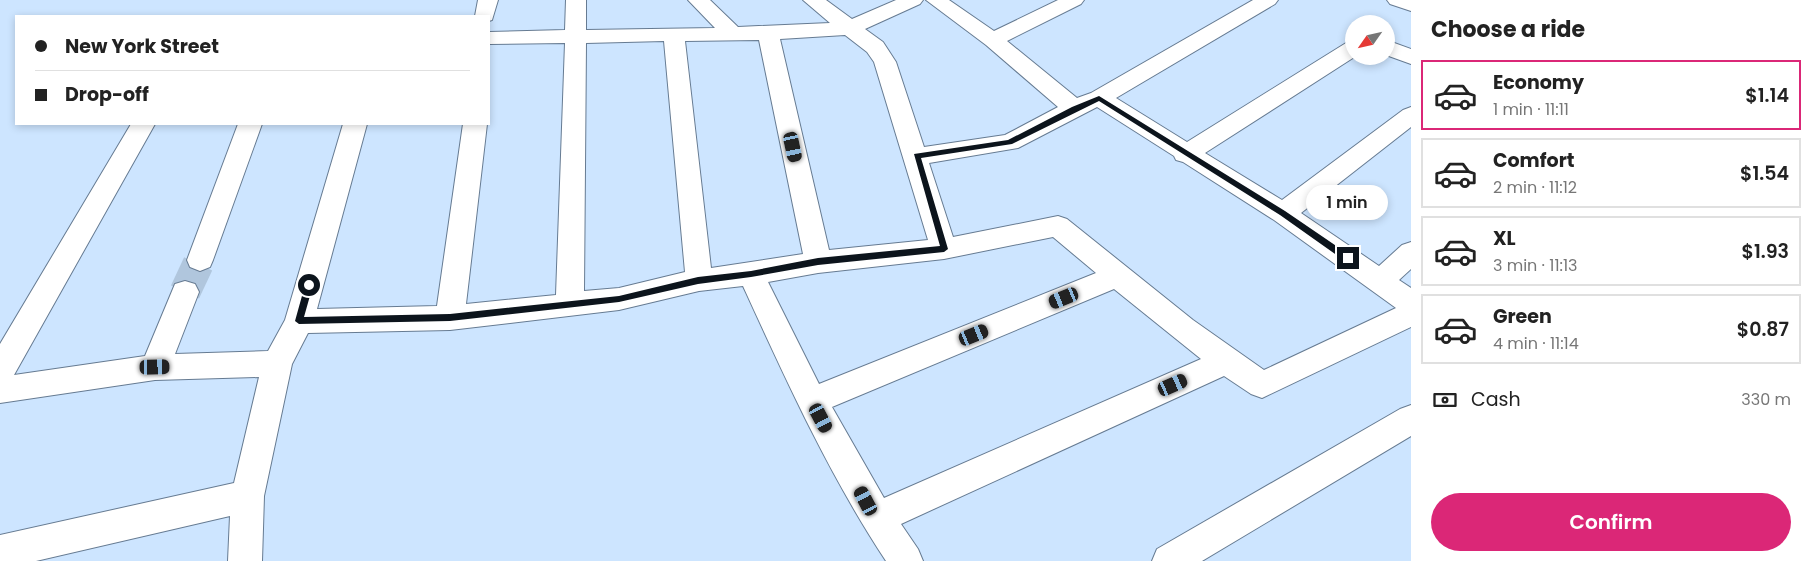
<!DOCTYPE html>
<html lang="en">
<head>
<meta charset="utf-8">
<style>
	:root { --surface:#fff; --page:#f6f6f6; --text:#222; --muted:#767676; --line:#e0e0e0; --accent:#db2777 }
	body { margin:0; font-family:Poppins,sans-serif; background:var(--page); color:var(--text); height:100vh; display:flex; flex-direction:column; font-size:19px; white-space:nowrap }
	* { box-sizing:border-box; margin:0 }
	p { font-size:16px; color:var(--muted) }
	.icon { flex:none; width:28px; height:28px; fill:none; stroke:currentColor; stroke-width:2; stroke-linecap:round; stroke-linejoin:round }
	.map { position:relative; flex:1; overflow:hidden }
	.side { display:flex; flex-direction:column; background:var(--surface); width:400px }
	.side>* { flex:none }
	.guide { position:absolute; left:15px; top:15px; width:475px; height:110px; border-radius:0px; box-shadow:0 2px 8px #0003; display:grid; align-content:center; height:110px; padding:0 20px; background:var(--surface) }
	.needle { width:32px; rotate:236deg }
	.tools { position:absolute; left:1345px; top:15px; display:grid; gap:10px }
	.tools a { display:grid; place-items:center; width:50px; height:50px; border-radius:50%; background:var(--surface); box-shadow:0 2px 8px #0003; font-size:25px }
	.end { position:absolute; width:22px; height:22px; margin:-11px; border:6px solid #0c141c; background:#fff; box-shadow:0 0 0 2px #fff }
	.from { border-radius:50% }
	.bubble { position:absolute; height:35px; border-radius:18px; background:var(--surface); box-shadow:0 2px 8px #0003; font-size:16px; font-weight:600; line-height:35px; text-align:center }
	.car { position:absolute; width:15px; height:30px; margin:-15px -8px; border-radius:6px; box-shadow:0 0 4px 1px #0007; background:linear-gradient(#222 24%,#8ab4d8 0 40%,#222 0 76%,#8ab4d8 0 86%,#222 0) }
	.guide b { display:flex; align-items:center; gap:18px; height:48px; font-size:19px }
	.guide b+b { border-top:1px solid var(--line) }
	.guide i { width:12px; height:12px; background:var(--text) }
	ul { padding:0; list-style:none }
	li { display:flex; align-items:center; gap:15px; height:70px; margin:0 10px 8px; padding:0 10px; border:2px solid var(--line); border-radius:0px }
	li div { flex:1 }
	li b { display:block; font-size:19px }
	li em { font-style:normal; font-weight:600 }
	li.selected { border-color:var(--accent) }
	li>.icon { width:45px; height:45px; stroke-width:1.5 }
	h2 { padding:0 20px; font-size:22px; line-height:60px }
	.pay { display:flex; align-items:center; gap:12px; height:55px; padding:0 20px; font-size:19px }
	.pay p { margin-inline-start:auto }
	.primary-button { display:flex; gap:10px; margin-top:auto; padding:10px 20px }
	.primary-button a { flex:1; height:58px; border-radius:30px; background:var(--accent); color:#fff; font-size:20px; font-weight:600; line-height:58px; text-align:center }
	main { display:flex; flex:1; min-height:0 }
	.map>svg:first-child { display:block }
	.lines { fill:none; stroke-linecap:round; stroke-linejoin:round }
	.minor-tunnel { stroke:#b0c6dd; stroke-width:31; stroke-dasharray:31 15; stroke-linecap:butt }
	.minor-casing { stroke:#667b92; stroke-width:2 }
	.minor { fill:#fff; fill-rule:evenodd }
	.route { fill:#0c141c }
</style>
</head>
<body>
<main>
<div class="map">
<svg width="1411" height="561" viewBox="0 0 1411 561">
	<rect width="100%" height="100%" fill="#cde5ff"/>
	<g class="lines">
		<!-- minor-tunnel -->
		<path class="minor-tunnel" d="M185 292 200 260"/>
		<defs>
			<path id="minor" d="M478 0H498L492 20 489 21V16H475Z
				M566 0H586V30L715 28 688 0H710L738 27 830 23 803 0H826L852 19 896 0H923L920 4 865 29 883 42 896 62 924 147 1005 135 1058 107 986 45 926 0H949L994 31 1058 0H1084L1081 4 1007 41 1077 98 1091 93 1253 0H1278L1275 4 1116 98 1187 142 1346 43 1354 41V56H1356L1205 153 1282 200 1403 110 1411 107V127L1301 213 1379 266 1402 245 1411 242V269L1399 280 1411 288V327L1262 398 1251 394 1224 376 901 524 918 549 923 561H886C829 475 786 380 743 286L699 291 619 310 450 330 308 333 292 364 264 496 262 561H228L230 516 36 561H0V535L234 483 259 377 155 380 0 403V344L131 124H155L14 375 145 356 175 284 185 281 195 284 199 292 175 354 268 351 285 320 343 124H367L317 309 437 306 463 124H487L466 304 556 295 565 43 489 44V32L565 30ZM845 35 867 52 874 62 928 240 829 250 780 39ZM759 40 803 254 711 268 685 41ZM664 41 685 272 619 288 584 291 586 43ZM1097 107 1174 156 1176 160 1183 162 1274 220 1396 308 1264 370 1193 320 1067 219 1058 216 953 237 929 163 1018 148ZM1053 237 1096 273 819 384 768 282 818 273 944 259ZM1114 289 1201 359 884 498 832 407Z
				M1387 0H1411V11L1390 4Z
				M1386 40 1411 49V64L1386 55Z
				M238 124H262L213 260 210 267 200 271 190 267 187 260Z
				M1411 405V436L1202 561H1152L1157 549 1400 409Z"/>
		</defs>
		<!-- minor casing -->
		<use href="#minor" class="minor-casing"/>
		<!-- minor -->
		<use href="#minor" class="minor"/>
	</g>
	<!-- route -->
	<path class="route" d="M1099 96 1285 211 1351 256V261H1345L1280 215 1099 101 1012 144 921 158 948 249 944 252 818 265 751 277 698 284 619 302 450 321 299 324 295 321 305 285 309 282 313 285 304 317 450 314 619 296 698 277 751 271 818 258 940 246 914 154 1008 140 1072 107Z"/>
</svg>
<div class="tools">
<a><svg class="needle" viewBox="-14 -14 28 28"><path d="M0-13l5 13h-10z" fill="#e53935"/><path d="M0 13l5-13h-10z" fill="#767676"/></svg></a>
</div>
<i class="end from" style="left:309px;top:285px"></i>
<i class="end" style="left:1348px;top:258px"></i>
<div class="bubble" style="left:1306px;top:185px;width:82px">1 min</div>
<i class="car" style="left:793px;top:147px;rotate:168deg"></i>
<i class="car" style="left:1064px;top:298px;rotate:248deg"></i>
<i class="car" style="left:974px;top:335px;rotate:68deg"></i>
<i class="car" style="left:155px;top:367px;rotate:89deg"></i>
<i class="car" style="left:1173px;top:385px;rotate:66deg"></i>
<i class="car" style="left:821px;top:418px;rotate:152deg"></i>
<i class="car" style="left:866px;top:501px;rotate:332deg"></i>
<div class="guide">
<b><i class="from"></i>New York Street</b>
<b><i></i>Drop-off</b>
</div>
</div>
<section class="side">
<h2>Choose a ride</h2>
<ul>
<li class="selected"><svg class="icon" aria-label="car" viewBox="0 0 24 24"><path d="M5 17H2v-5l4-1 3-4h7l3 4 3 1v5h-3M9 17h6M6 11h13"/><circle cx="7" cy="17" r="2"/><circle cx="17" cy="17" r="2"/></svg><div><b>Economy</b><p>1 min · 11:11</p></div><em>$1.14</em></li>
<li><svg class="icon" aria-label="car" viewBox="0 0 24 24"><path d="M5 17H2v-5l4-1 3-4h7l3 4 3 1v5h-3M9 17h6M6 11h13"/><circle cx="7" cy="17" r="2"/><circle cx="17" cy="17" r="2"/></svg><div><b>Comfort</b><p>2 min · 11:12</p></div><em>$1.54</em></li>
<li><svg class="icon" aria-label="car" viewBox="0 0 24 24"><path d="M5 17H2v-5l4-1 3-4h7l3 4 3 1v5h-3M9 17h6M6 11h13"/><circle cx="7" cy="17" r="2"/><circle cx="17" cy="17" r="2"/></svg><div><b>XL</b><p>3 min · 11:13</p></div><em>$1.93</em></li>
<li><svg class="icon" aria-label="car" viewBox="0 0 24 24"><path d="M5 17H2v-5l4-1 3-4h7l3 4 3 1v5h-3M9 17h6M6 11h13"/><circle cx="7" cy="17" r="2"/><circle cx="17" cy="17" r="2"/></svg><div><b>Green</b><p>4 min · 11:14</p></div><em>$0.87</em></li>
</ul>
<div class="pay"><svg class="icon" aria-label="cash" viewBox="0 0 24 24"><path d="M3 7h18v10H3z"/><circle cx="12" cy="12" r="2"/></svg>Cash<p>330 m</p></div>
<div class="primary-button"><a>Confirm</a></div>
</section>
</main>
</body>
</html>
